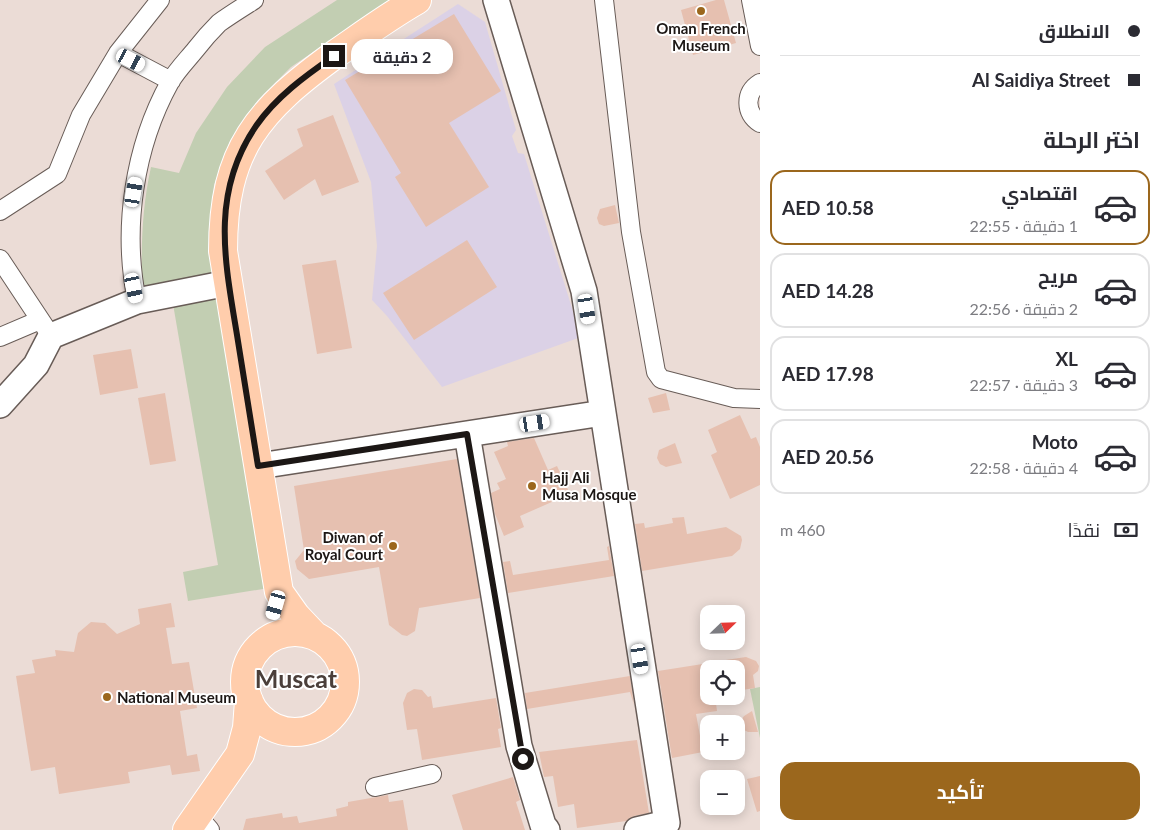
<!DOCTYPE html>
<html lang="ar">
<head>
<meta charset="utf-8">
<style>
	:root { --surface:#fff; --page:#f7f7f7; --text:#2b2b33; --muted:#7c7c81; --line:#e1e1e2; --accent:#9b671d }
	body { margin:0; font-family:Lato,Cairo,sans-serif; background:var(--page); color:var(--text); direction:rtl; height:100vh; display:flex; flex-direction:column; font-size:19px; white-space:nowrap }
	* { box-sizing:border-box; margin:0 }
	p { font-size:16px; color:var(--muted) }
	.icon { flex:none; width:28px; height:28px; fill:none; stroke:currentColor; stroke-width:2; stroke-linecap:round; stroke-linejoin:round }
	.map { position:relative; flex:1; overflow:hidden; direction:ltr }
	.details { display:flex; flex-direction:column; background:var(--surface); width:400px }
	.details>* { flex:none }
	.guide { display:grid; align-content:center; height:110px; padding:0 20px; background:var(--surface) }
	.needle { width:32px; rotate:67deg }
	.buttons { position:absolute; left:700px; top:605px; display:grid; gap:10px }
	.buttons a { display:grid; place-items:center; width:45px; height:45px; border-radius:10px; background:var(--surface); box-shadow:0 2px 12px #0003; font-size:25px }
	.end { position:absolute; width:22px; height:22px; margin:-11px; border:6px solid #1c1715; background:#fff; box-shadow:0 0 0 2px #fff }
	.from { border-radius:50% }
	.bubble { position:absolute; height:35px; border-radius:15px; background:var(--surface); box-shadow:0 2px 12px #0003; font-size:16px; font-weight:700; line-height:35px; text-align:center; direction:rtl }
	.car { position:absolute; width:15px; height:30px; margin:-15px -8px; border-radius:6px; box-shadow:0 0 4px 1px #0007; background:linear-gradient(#fff 24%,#345 0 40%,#fff 0 76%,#345 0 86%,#fff 0) }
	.guide b { display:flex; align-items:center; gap:18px; height:48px; font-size:19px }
	.guide b+b { border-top:1px solid var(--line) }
	.guide i { width:12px; height:12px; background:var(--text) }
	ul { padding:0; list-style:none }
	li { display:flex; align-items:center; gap:15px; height:75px; margin:0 10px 8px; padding:0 10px; border:2px solid var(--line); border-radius:15px }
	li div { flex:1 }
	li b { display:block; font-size:19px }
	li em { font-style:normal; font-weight:700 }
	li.current { border-color:var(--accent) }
	li>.icon { width:45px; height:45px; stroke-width:1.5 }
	h2 { padding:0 20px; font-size:22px; line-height:60px }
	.pay { display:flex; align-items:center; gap:12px; height:55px; padding:0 20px; font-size:19px }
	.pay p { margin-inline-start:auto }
	.cta { display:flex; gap:10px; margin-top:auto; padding:10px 20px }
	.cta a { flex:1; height:58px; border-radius:15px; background:var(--accent); color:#fff; font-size:20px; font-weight:700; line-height:58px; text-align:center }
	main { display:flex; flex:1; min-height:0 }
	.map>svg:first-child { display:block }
	.education { fill:#dbd1e6 }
	.green { fill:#c2ceb2 }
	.building { fill:#e6c0b0 }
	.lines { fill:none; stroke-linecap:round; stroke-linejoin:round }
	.street-casing { stroke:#685c57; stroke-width:20 }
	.secondary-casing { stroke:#685c57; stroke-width:28 }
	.primary-casing { stroke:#fff; stroke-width:30 }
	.street { stroke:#fff; stroke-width:18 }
	.secondary { stroke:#fff; stroke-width:25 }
	.primary { stroke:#ffcdac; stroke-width:28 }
	.route { stroke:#1c1715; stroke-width:6 }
	.poi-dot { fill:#9b671d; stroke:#fff; stroke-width:2 }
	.labels { text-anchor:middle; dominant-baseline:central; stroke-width:4; stroke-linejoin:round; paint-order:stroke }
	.poi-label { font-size:15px; font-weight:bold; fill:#1c1715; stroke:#fff; text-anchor:start }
	.town-label { font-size:25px; font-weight:bold; fill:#4b3f3a; stroke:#fff }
</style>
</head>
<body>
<main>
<section class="details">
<div class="guide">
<b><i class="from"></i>الانطلاق</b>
<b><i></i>Al Saidiya Street</b>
</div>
<h2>اختر الرحلة</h2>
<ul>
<li class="current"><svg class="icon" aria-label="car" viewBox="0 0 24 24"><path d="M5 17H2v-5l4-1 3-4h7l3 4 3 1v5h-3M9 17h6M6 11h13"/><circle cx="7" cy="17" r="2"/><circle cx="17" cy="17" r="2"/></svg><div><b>اقتصادي</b><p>1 دقيقة · 22:55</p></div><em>AED 10.58</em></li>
<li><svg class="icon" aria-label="car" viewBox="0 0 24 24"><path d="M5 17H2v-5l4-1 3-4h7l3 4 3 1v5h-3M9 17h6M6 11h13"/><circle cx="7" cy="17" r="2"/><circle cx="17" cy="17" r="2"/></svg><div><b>مريح</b><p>2 دقيقة · 22:56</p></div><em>AED 14.28</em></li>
<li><svg class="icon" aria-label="car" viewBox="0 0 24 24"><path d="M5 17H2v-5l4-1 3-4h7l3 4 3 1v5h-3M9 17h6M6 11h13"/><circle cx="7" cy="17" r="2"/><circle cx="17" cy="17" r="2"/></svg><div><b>XL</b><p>3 دقيقة · 22:57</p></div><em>AED 17.98</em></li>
<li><svg class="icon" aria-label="car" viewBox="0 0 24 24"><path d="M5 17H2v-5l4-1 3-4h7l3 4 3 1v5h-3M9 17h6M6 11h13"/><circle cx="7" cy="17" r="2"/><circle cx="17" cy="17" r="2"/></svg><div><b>Moto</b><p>4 دقيقة · 22:58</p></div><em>AED 20.56</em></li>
</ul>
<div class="pay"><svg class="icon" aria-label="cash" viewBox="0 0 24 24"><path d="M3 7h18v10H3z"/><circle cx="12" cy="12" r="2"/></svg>نقدًا<p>460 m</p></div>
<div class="cta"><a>تأكيد</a></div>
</section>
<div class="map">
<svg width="760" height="830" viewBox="0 0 760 830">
	<rect width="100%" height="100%" fill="#ebdcd6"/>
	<!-- education -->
	<path class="education" d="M458 4 485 22 516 130 512 136 518 153 524 154 581 337 442 387 387 316 372 300 377 246 371 182 334 84Z"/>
	<!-- green -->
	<path class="green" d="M337 0H390L291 67 258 100 230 141 214 185 209 236 212 276 142 286C141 246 142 207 151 167L179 173 196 133 227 87 265 47Z
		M219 296 269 588 188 601 183 572 218 565 173 304Z
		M760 687V738L750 689Z"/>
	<!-- building -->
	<path class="building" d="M716 0H724L736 43 693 55 681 10Z
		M454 14 501 91 449 123 489 187 426 227 395 177 401 173 345 80Z
		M333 115 359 182 322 196 315 179 284 200 265 171 303 146 297 129Z
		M615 205 619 223 604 226 599 224 597 218 600 209Z
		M467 240 497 287 414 340 383 293Z
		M336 260 352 348 317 354 302 265Z
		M131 349 138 388 100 395 93 355Z
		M165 393 176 461 150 465 138 398Z
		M666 393 670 410 653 413 648 398Z
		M740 415 751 439 756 437 760 447V485L730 499 711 455 717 452 708 430Z
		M534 438 548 470 557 466 570 494 520 516 524 527 504 536 495 514 491 493 500 489 497 483 506 479 494 452 508 446 507 442Z
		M675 443 682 463 666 467 660 464 657 458 659 450Z
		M457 459 480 598 419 608 415 631 407 636 402 635 389 625 379 567 309 579 297 569 295 561 304 550 294 486Z
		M684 517 687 534 726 527 741 536 742 540 740 549 732 556 642 571 635 524 644 523 645 528 673 523 672 518Z
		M609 546 614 576 508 593 503 562 510 561 513 575 609 560 607 547Z
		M171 603 175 627 166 628 172 664 189 662 197 708 180 711 187 756 197 754 200 771 172 775 170 765 128 772 130 783 59 794 55 767 31 771 16 676 35 673 32 660 56 656 55 650 74 652 78 633 91 622 105 623 117 634 140 624 138 609Z
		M746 657 756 661 759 666 758 671 753 675 755 688 736 691V669H713L712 662Z
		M709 663V696H715L717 711 696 714 703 752 672 758 658 671Z
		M630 676 634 705 630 692 527 709 525 693Z
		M414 689 422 690 428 697 431 696 433 708 496 698 501 728 498 729 501 747 422 760 417 729 407 730 403 703 407 693Z
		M752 711 758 732H748L742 729 740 722 744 716Z
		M637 740 649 813 634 816 626 821 577 828 574 804 558 807 553 776 544 777 539 752Z
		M760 776V811L757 812 747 779Z
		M513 777 520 800 516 802 525 830H463L452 795Z
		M388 795 389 802 403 800 408 830H243L246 819 282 813 283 818 297 816 299 823 337 816 336 809 348 806V802Z"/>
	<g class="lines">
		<defs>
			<path id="street" d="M604 0 631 232 656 372 661 379 734 398 760 399
				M751 0 760 46
				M118 53 171 81
				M760 83C744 93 745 113 760 123
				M0 211 57 174 81 115 118 53 160 0
				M0 259 51 336
				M137 301C122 229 134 147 170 82 177 70 188 59 196 49 203 40 211 31 219 23 230 15 243 7 254 0
				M0 337 40 320
				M375 787 432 774
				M197 815 210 830"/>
			<path id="secondary" d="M496 0 584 291 667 823 637 830
				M0 405 36 365 51 336 137 301 228 283
				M467 434 519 746 543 825 547 830
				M259 466 603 413"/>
			<path id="primary" d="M245 682a50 50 0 1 1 100 0a50 50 0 1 1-100 0Z
				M314 635 296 616 279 592 223 251C223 149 258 110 337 53 363 35 389 16 417 0
				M187 830 240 754 247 728 249 701"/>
		</defs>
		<!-- street casing -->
		<use href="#street" class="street-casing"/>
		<!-- secondary casing -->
		<use href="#secondary" class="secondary-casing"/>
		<!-- primary casing -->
		<use href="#primary" class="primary-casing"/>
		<!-- street -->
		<use href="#street" class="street"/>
		<!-- secondary -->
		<use href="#secondary" class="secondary"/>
		<!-- primary -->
		<use href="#primary" class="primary"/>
	</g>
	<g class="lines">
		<!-- route -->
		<path class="route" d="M334 56C305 76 276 97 256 126 210 193 225 262 237 335 244 379 251 423 258 466L467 434 523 759"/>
	</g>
	<!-- markers -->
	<g class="poi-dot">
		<circle cx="701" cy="11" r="5"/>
		<circle cx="532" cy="486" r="5"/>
		<circle cx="393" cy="546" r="5"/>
		<circle cx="107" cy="697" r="5"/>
	</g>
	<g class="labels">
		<!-- poi labels -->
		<g class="poi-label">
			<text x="701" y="28" text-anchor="middle">Oman French<tspan x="701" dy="17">Museum</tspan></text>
			<text x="542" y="477">Hajj Ali<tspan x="542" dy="17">Musa Mosque</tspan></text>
			<text x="383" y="537" text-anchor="end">Diwan of<tspan x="383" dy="17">Royal Court</tspan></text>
			<text x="117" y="697">National Museum</text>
		</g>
		<!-- town labels -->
		<g class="town-label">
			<text x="296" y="678">Muscat</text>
		</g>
	</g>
</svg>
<div class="buttons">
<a><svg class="needle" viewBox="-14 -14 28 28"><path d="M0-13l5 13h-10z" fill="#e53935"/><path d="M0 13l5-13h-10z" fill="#7c7c81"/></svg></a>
<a><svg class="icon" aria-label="locate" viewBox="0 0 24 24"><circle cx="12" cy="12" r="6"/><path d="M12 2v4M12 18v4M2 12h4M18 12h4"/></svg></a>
<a>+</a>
<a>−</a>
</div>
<i class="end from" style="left:523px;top:759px"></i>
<i class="end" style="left:334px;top:56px"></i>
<div class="bubble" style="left:351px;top:39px;width:102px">2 دقيقة</div>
<i class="car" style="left:131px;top:60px;rotate:117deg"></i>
<i class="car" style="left:134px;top:192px;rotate:10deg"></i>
<i class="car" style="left:134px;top:288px;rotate:168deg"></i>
<i class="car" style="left:587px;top:309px;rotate:171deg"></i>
<i class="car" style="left:535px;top:423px;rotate:81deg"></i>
<i class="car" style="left:276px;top:605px;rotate:196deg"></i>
<i class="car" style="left:640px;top:659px;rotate:171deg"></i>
</div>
</main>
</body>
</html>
